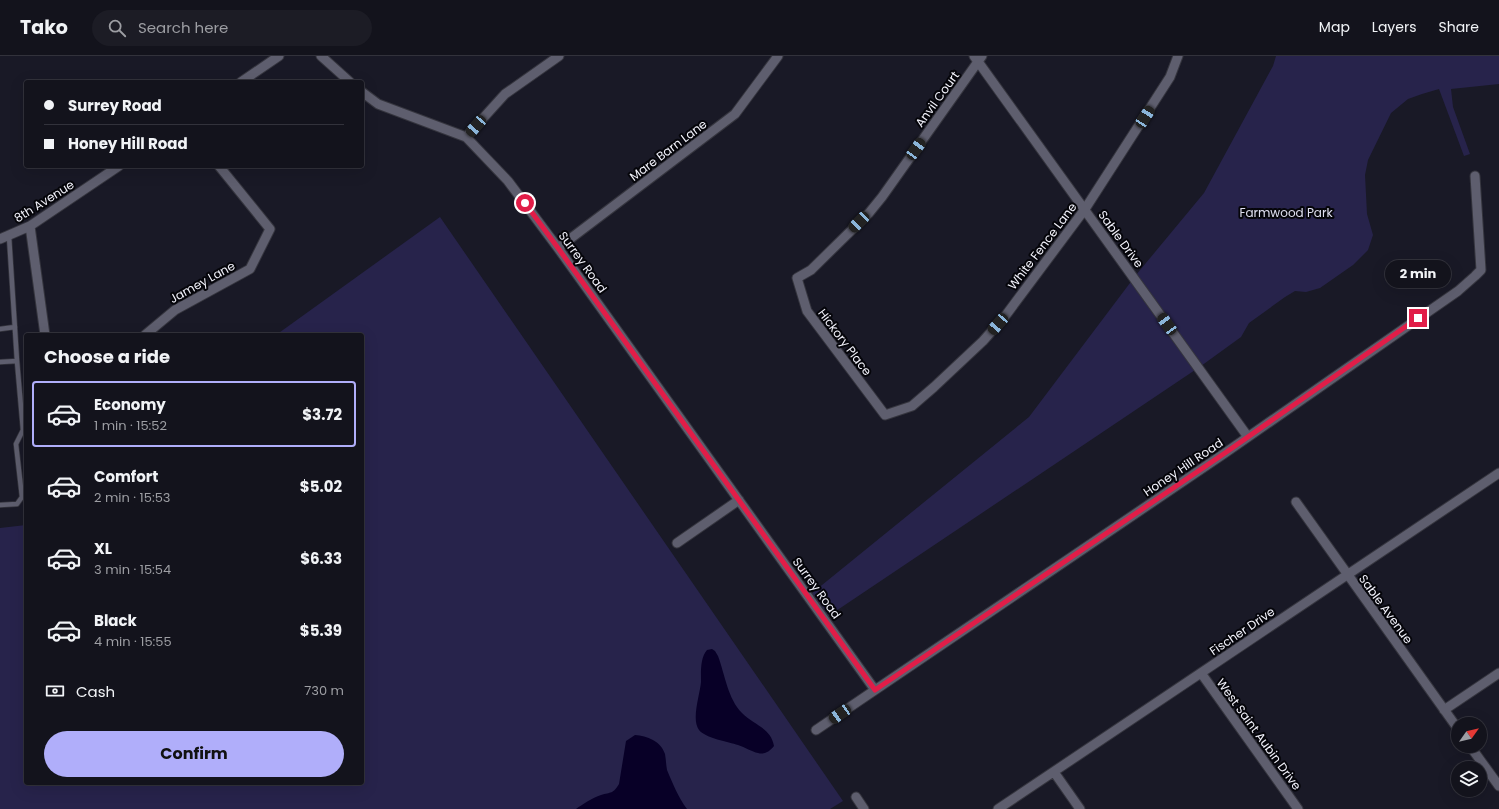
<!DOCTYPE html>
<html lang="en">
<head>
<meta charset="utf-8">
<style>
	:root { --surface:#13131c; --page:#1c1c25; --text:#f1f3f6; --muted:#9d9ea3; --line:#32323b; --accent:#b0aefa }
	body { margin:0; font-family:Poppins,sans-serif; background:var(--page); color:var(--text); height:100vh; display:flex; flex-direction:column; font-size:15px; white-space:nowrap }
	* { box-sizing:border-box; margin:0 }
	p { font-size:13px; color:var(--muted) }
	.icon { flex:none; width:22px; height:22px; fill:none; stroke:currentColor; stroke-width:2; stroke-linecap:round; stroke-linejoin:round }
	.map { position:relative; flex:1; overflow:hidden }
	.details { position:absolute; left:24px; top:277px; width:340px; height:452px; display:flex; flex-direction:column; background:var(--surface); border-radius:4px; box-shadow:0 4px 16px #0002,0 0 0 1px var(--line) }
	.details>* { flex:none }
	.banner { position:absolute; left:24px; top:24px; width:340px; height:88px; border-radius:4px; box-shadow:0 4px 16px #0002,0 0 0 1px var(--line); display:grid; align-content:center; height:88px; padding:0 20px; background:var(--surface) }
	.needle { width:26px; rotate:56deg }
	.fabs { position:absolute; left:1451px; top:661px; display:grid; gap:8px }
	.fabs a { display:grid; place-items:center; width:36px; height:36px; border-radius:50%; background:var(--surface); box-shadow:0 4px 16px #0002,0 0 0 1px var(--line); font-size:20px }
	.end { position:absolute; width:18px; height:18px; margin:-9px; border:5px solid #e11d48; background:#fff; box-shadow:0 0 0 2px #fff }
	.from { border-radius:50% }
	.bubble { position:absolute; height:28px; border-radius:14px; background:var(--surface); box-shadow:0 4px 16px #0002,0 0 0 1px var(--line); font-size:13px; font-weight:700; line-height:28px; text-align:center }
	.car { position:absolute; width:12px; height:24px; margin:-12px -6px; border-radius:5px; box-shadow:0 0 3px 1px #0007; background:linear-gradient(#222 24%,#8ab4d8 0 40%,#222 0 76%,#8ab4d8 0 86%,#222 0) }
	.banner b { display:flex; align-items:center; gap:14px; height:38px; font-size:15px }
	.banner b+b { border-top:1px solid var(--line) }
	.banner i { width:10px; height:10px; background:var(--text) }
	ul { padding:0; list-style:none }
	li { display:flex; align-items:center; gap:12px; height:66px; margin:0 8px 6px; padding:0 12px; border:2px solid transparent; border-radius:4px }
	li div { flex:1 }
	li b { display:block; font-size:15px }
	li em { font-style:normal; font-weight:700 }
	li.on { border-color:var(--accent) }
	li>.icon { width:36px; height:36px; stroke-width:1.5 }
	h2 { padding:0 20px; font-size:18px; line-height:48px }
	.pay { display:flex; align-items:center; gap:10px; height:44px; padding:0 20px; font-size:15px }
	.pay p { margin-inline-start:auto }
	.primary-button { display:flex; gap:8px; margin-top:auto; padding:8px 20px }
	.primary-button a { flex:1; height:46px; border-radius:24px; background:var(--accent); color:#111; font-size:16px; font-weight:700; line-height:46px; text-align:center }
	header { display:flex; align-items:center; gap:24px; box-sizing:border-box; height:56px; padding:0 20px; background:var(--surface); border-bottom:1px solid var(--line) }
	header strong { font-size:19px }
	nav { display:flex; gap:22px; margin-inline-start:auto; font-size:14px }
	.search { width:280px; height:36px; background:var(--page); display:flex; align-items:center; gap:10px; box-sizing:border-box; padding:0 14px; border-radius:22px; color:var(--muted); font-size:15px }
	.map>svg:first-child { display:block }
	.green { fill:#27234b }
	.water { fill:#080027 }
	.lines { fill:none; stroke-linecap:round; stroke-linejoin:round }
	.service-casing { stroke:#35353e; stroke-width:6 }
	.minor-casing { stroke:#35353e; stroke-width:11 }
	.service { stroke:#5e5e6e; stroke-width:4.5 }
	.minor { stroke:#5e5e6e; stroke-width:9 }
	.route { stroke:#e11d48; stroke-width:5 }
	.labels { text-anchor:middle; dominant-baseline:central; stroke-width:4; stroke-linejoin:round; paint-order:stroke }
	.street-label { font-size:12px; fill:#f3f3fc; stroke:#05050a }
	.park-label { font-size:12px; fill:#e0e0f1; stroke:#05050a }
</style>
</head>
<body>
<header>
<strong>Tako</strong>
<div class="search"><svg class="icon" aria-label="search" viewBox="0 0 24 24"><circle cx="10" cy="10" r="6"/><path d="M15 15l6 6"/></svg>Search here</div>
<nav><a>Map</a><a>Layers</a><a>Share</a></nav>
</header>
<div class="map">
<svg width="1499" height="753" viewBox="0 0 1499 753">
	<rect width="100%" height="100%" fill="#191926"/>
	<!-- green -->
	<path class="green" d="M1276 0H1499V28L1451 33 1453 51 1470 98 1464 100 1439 33 1422 38 1408 43 1391 57 1368 104 1365 119 1367 158 1373 179 1368 194 1353 209 1320 232 1306 236 1295 235 1285 241 1249 267 1241 281 1201 310 821 565 806 542 1029 361 1136 219 1204 137 1273 10Z
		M440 161 843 745 830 753H0V472L26 469V727H362V279H276Z"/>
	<!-- water -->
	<path class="water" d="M712 593 715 595 718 600C725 619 728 643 742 657 754 669 771 672 774 690 770 695 765 699 758 697 752 696 745 691 738 689 729 686 705 682 699 674 691 664 700 638 701 626 701 616 700 602 707 594Z
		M635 679C647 680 661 685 665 698 666 703 666 709 667 714 673 728 678 741 687 753H576C583 748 592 742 601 739 611 736 613 738 619 728L626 685Z"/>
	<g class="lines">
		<defs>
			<path id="service" d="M0 273 15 271
				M0 306 17 305 9 180
				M0 449 17 448 22 441 16 388 23 374 17 305"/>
			<path id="minor" d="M321 0 350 26
				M974 0 1248 381
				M982 0 882 141 869 157 811 214 797 222 807 255 885 359 912 350 934 331 983 285 1006 259 1085 153 1170 21 1178 0
				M241 26 279 0
				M362 36 378 48 466 81 508 125 558 192 875 634
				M466 81 505 38 559 0
				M30 170 45 279
				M0 183 30 170 119 110
				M558 192 735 58 778 0
				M145 279 175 254 250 213 270 173 219 110
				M1296 446 1458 673
				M677 487 739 444
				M1201 617 1298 753
				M1444 654 1499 617
				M816 674 1225 397 1458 235 1475 220 1481 214 1475 120
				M1470 690 1499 730
				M1054 716 1080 753
				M856 741 864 753
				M998 753 1499 417"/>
		</defs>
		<!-- service casing -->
		<use href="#service" class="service-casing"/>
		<!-- minor casing -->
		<use href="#minor" class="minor-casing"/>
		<!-- service -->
		<use href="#service" class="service"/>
		<!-- minor -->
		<use href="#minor" class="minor"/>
	</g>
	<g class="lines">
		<!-- route -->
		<path class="route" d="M525 147 558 192 875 634 1225 397 1418 262"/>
	</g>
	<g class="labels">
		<!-- street labels -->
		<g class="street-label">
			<text transform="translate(937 43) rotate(-54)">Anvil Court</text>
			<text transform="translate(668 94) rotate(-37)">Mare Barn Lane</text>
			<text transform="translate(44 145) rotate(-32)">8th Avenue</text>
			<text transform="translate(1121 183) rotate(54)">Sable Drive</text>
			<text transform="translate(1042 190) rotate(-53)">White Fence Lane</text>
			<text transform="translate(583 206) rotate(54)">Surrey Road</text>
			<text transform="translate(202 226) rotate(-29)">Jamey Lane</text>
			<text transform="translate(845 286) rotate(53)">Hickory Place</text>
			<text transform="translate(1183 411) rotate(-34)">Honey Hill Road</text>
			<text transform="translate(817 532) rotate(54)">Surrey Road</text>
			<text transform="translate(1386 553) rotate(54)">Sable Avenue</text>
			<text transform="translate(1242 575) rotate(-34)">Fischer Drive</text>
			<text transform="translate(1259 678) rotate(54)">West Saint Aubin Drive</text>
		</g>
		<!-- park labels -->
		<g class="park-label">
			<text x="1286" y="156">Farmwood Park</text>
		</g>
	</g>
</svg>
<div class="fabs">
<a><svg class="needle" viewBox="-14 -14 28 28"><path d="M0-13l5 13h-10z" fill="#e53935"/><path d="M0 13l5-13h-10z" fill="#9d9ea3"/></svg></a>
<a><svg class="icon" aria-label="layers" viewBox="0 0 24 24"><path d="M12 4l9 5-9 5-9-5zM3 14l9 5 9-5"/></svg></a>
</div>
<i class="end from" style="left:525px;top:147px"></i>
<i class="end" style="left:1418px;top:262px"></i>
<div class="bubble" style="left:1385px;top:204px;width:66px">2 min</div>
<i class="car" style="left:1145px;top:61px;rotate:33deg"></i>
<i class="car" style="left:476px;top:70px;rotate:221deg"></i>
<i class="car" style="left:916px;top:93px;rotate:36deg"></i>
<i class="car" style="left:859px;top:166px;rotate:225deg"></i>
<i class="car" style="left:998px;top:268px;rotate:221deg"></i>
<i class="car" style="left:1167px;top:268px;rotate:324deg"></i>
<i class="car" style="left:840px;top:658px;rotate:236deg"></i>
<div class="banner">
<b><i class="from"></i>Surrey Road</b>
<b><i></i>Honey Hill Road</b>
</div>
<section class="details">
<h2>Choose a ride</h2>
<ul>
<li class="on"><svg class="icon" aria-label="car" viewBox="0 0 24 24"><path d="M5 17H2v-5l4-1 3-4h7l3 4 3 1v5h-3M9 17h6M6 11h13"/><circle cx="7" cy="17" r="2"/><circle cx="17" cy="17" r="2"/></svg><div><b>Economy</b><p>1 min · 15:52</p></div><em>$3.72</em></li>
<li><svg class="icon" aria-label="car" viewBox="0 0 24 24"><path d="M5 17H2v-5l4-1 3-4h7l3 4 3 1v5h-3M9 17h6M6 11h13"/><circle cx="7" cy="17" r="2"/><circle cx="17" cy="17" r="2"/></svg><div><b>Comfort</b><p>2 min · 15:53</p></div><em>$5.02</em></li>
<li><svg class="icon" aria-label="car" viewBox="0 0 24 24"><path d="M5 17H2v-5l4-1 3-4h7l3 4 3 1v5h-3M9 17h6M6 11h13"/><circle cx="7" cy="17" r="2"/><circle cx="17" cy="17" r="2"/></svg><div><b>XL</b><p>3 min · 15:54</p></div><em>$6.33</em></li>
<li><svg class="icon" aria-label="car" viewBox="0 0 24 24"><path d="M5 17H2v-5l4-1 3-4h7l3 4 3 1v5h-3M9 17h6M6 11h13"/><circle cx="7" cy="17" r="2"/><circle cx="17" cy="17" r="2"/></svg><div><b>Black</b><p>4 min · 15:55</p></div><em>$5.39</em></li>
</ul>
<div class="pay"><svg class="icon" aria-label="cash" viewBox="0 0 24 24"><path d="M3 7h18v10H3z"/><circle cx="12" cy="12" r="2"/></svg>Cash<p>730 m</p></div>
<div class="primary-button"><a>Confirm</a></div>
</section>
</div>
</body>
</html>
